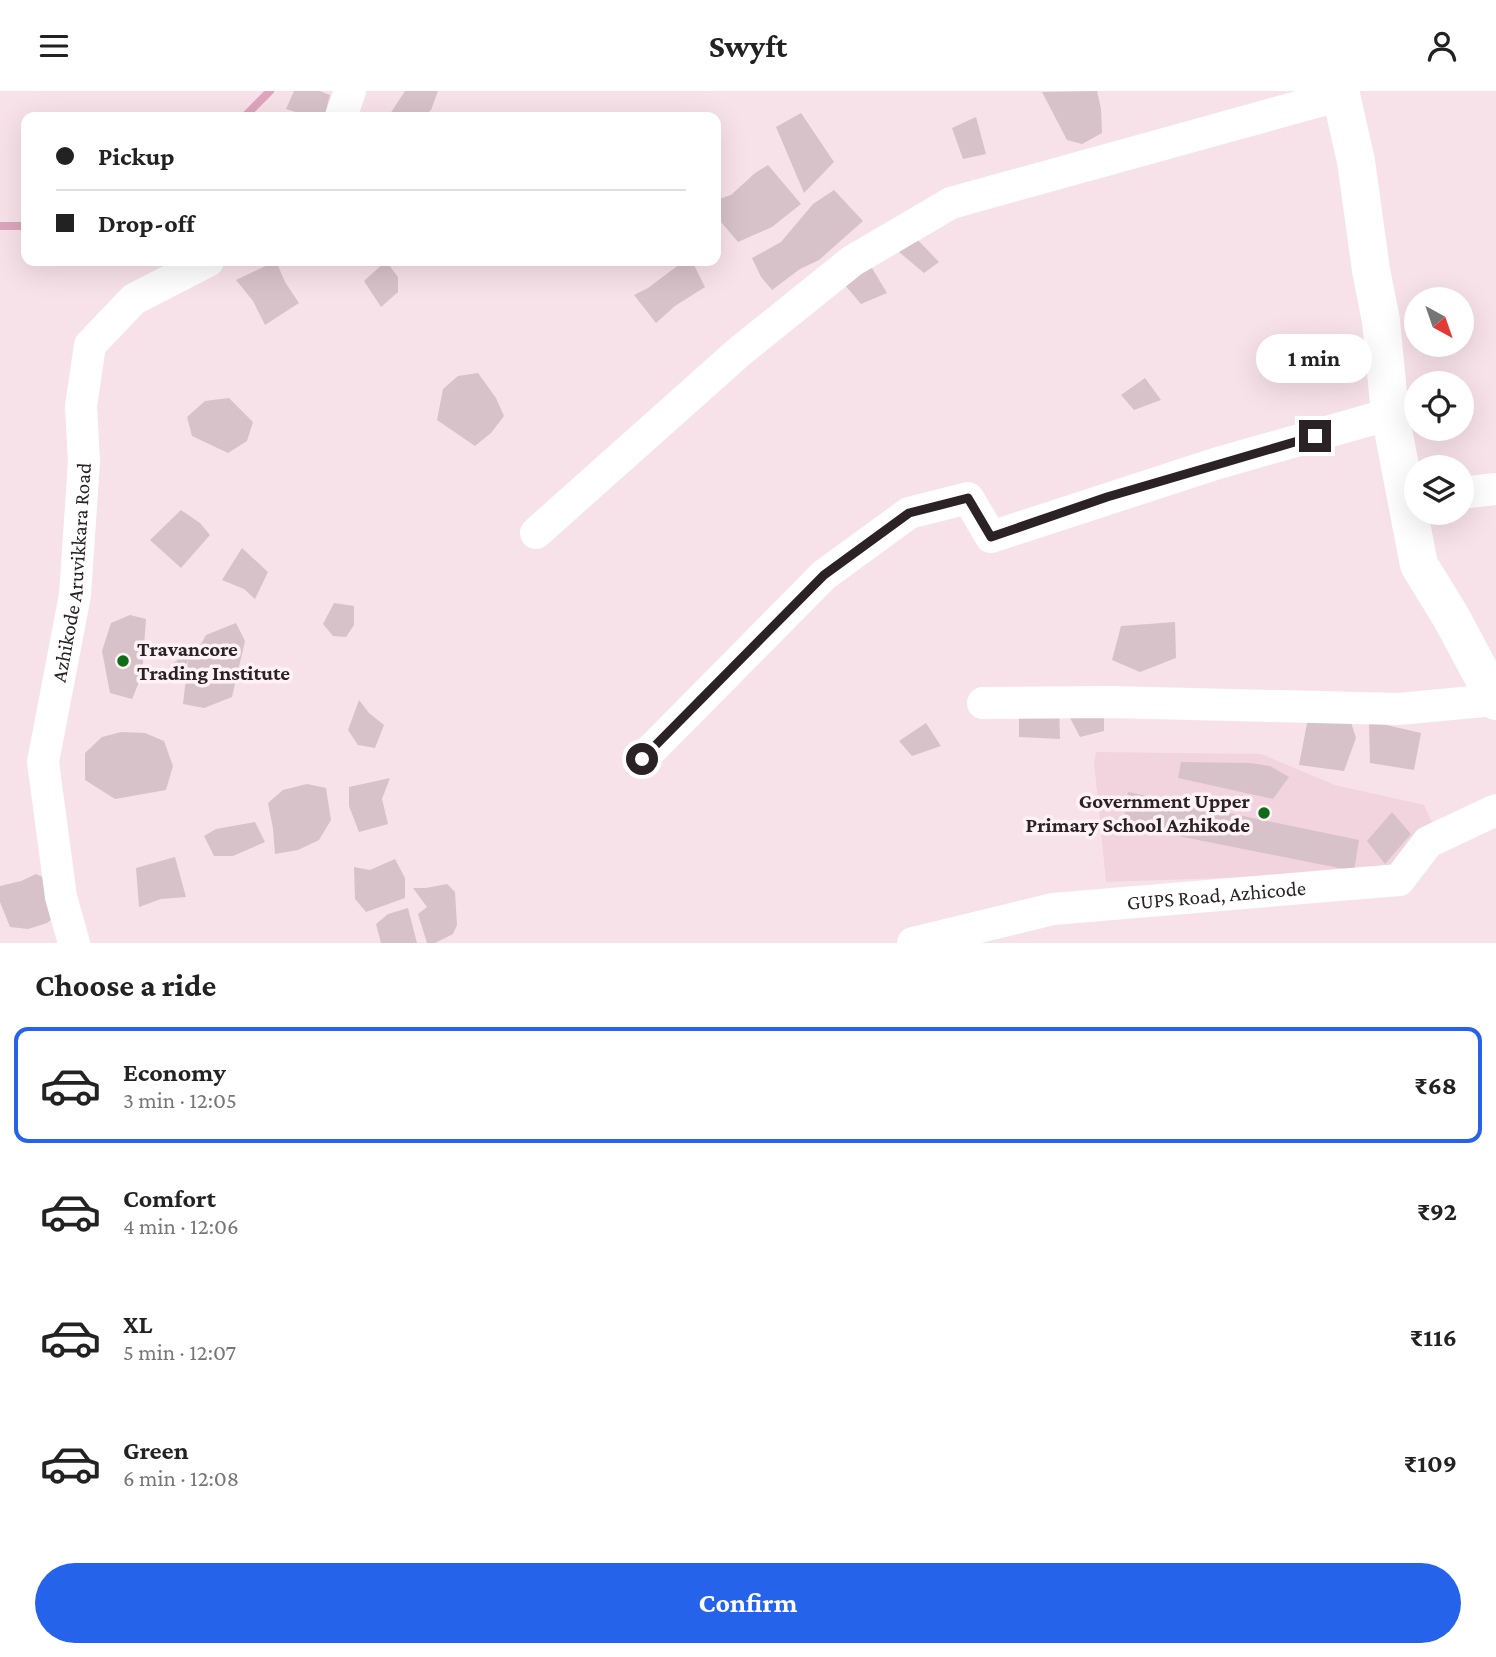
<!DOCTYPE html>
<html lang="en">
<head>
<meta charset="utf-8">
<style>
	:root { --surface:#fff; --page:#f2f2f2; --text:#222; --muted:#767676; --line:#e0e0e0; --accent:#2563eb }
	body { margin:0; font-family:"Crimson Pro",serif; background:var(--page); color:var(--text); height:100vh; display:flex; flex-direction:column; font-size:26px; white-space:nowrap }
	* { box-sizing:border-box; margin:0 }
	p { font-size:23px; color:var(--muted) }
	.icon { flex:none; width:38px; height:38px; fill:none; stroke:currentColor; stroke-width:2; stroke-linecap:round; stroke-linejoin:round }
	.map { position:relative; height:852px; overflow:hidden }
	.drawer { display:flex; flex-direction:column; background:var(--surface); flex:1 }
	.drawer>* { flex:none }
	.guide { position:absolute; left:21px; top:21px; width:700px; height:154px; border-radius:14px; box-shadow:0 7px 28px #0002; display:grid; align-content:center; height:154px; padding:0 35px; background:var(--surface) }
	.needle { width:46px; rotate:140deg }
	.fabs { position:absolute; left:1404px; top:196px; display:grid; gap:14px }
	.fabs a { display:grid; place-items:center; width:70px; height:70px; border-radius:50%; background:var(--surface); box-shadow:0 7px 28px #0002; font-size:35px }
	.end { position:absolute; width:32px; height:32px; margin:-16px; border:9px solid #2a2225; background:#fff; box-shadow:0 0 0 4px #fff }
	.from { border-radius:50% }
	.bubble { position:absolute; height:49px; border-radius:24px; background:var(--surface); box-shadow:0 7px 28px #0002; font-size:23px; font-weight:700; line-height:49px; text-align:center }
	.guide b { display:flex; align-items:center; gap:24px; height:66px; font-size:26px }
	.guide b+b { border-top:2px solid var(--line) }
	.guide i { width:18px; height:18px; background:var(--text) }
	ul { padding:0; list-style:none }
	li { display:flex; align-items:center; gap:21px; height:116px; margin:0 14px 10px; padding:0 21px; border:4px solid transparent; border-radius:14px }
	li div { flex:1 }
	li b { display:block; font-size:26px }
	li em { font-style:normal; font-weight:700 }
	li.current { border-color:var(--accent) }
	li>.icon { width:63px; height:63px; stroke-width:1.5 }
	h2 { padding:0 35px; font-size:32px; line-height:84px }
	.cta { display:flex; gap:14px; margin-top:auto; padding:14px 35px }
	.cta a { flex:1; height:80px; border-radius:42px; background:var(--accent); color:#fff; font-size:28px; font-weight:700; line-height:80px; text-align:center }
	header { display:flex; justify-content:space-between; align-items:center; height:91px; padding:0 35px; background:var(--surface); font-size:32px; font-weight:700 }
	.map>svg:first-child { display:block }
	.built { fill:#f1d4de }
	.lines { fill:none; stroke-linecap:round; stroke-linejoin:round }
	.stream { stroke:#dea5bc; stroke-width:8 }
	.building { fill:#d7c2c9 }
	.minor { stroke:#fff; stroke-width:32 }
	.major { stroke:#fff; stroke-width:38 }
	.route { stroke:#2a2225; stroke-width:9 }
	.poi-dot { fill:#116c17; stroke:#fff2f7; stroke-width:2.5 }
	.labels { text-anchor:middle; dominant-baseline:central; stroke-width:7; stroke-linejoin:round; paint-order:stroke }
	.street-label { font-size:21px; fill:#2a2225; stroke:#fff2f7 }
	.poi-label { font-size:21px; font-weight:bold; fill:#2a2225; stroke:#fff2f7; text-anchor:start }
</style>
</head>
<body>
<header><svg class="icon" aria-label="menu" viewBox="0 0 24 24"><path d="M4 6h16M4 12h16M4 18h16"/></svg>Swyft<svg class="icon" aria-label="person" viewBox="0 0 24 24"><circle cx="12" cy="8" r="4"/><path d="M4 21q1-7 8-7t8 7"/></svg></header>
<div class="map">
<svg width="1496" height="852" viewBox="0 0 1496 852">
	<rect width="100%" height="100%" fill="#f8e2ea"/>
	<!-- built -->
	<path class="built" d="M1096 661 1261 663 1335 694 1424 714 1432 731 1391 781 1106 791 1094 671Z"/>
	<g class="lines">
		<!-- stream -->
		<path class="stream" d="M244 26 270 0
			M0 135H26"/>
	</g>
	<!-- building -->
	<path class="building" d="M294 0H320L330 4 324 26H311L286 18Z
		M405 0H438L431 19 423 26H388Z
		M1097 0 1101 18 1102 42 1082 53 1067 49 1042 1Z
		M801 22 834 71 804 102 776 36Z
		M976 26 986 63 963 68 952 37Z
		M768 74 801 113 772 136 738 151 716 125V109L731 104 755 82Z
		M834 99 863 130 819 169 800 178 772 199 761 186 752 167 781 151 813 113Z
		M911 142 939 171 924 182 899 161Z
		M276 170 285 191 299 212 265 234 253 210 236 189Z
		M386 170 398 186V201L381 216 364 190Z
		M684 170H692L705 196 675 215 656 232 634 204 648 197Z
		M872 177 887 202 861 213 844 193 857 181Z
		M478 282 496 307 504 325 491 342 475 355 437 329 443 298 458 285Z
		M1145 287 1161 309 1134 319 1121 304Z
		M229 307 253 331 247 350 228 362 192 345 187 326 205 310Z
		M181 419 200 432 210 444 181 477 150 449Z
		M242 457 268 481 255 508 244 498 222 489Z
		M334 512 354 515V534L346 546 333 545 323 533Z
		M130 524 146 528 142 584 132 608 110 602 102 560 111 532Z
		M1175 531 1176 567 1140 581 1112 569 1121 535Z
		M236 532 245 550 232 606 204 617 183 613 188 569 179 591 169 575 201 553 206 544Z
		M359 609 369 622 384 634 375 657 358 654 348 639Z
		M1059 614 1060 648 1019 646V624Z
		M1104 618V640L1080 646 1070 627Z
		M1349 625 1356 647 1344 680 1299 674 1308 627Z
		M1369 630 1421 642 1414 679 1370 672Z
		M926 632 941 655 912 665 899 650Z
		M121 641 145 642 164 650 173 675 166 699 115 708 85 689V662L102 646Z
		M1181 671 1250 672 1270 675 1289 686 1273 708 1178 687Z
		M390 687 382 708 388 733 359 741 349 715V696Z
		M307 693 326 697 331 729 319 749 298 759 275 763 273 738 268 712 283 699Z
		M1128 701 1359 749 1354 780 1123 734Z
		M1392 721 1411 743 1385 773 1367 750Z
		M255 731 265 751 233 765H214L204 745 216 738Z
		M175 766 186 806 161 808 139 816 136 777Z
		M395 768 405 787V807L366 821 355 808 354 776 370 779Z
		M36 783 59 794 58 823 47 832 28 838 10 836 0 811V795L21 790Z
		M447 793 455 801 457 834 453 843 435 852H427L418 823 427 816 413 797H426Z
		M408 817 417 852H381L376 833 388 823Z"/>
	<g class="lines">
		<!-- minor -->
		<g class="minor">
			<path d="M341 26 350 0"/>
			<path d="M1461 402 1496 398"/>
			<path d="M536 442 739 261 852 170 951 112 1341 4"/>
			<path d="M983 612 1111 611 1398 618 1495 609"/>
			<path d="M642 668 824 484 909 422 968 407 991 446 1215 373 1390 323"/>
			<path id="s1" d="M74 852 61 806 43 671 75 504 84 371 81 315 90 254 134 208 208 170"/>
			<path id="s2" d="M913 852 1053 818 1399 789 1428 751 1496 719"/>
		</g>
		<!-- major -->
		<path class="major" d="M1337 0 1341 4 1356 70 1371 179 1381 230 1390 323 1419 474 1451 526 1496 610"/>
	</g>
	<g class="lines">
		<!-- route -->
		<path class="route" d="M642 668 824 484 909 422 968 407 991 446 1107 406 1315 345"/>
	</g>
	<!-- markers -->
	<g class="poi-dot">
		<circle cx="123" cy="570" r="7"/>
		<circle cx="1264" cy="722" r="7"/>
	</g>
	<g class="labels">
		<!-- street labels -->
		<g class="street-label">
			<text stroke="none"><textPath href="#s1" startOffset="376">Azhikode Aruvikkara Road</textPath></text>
			<text stroke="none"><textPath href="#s2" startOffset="308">GUPS Road, Azhicode</textPath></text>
		</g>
		<!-- poi labels -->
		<g class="poi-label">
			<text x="137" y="558">Travancore<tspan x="137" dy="24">Trading Institute</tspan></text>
			<text x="1250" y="710" text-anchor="end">Government Upper<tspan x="1250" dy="24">Primary School Azhikode</tspan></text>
		</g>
	</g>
</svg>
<div class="fabs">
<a><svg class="needle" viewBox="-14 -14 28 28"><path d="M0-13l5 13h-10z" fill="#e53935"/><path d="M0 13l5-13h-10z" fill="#767676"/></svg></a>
<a><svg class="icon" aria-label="locate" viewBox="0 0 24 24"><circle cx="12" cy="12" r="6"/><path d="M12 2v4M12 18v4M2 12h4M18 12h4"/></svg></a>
<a><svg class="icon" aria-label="layers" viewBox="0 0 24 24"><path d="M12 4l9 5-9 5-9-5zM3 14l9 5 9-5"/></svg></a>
</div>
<i class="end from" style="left:642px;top:668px"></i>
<i class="end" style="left:1315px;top:345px"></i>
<div class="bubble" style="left:1256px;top:243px;width:116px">1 min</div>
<div class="guide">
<b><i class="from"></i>Pickup</b>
<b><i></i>Drop-off</b>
</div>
</div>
<section class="drawer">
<h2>Choose a ride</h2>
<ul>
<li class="current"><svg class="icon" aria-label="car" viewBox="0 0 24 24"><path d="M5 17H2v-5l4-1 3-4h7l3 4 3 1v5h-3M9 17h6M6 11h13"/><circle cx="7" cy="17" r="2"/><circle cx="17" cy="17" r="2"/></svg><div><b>Economy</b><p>3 min · 12:05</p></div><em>₹68</em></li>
<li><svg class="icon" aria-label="car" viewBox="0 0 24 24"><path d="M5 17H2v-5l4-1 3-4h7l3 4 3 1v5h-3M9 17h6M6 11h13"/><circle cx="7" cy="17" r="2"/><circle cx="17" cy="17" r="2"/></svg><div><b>Comfort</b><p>4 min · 12:06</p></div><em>₹92</em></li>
<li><svg class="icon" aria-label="car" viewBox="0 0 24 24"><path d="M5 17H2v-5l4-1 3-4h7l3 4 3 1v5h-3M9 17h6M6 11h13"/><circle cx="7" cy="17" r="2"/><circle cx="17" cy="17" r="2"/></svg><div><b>XL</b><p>5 min · 12:07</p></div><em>₹116</em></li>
<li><svg class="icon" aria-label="car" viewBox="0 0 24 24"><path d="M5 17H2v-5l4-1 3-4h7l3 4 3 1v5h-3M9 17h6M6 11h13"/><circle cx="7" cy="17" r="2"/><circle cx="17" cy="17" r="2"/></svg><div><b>Green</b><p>6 min · 12:08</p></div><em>₹109</em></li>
</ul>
<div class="cta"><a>Confirm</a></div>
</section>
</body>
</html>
